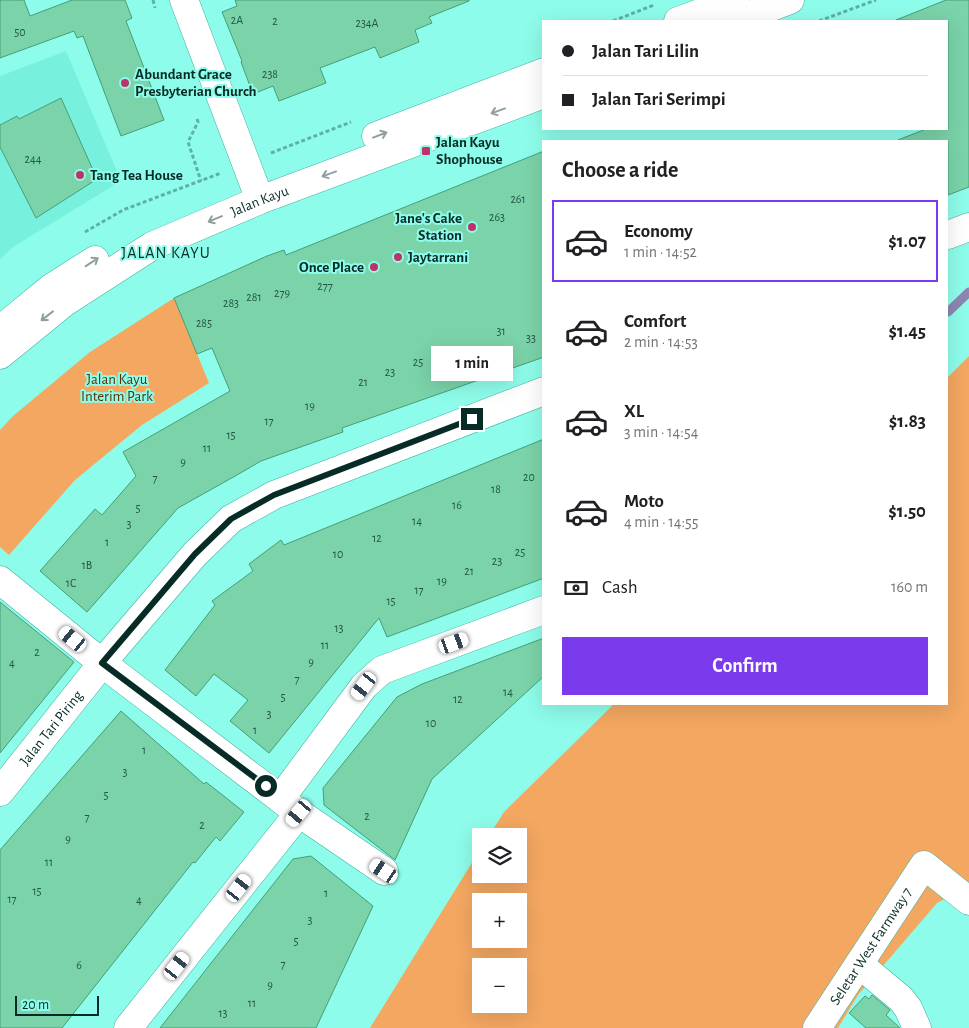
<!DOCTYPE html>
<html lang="en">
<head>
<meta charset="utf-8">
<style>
	:root { --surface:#fff; --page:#f6f6f6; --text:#202124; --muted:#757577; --line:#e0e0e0; --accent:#7c3aed }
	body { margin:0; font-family:"Alegreya Sans",sans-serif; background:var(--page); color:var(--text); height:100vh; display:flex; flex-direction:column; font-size:19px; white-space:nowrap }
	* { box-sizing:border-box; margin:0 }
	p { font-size:16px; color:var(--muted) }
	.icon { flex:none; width:28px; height:28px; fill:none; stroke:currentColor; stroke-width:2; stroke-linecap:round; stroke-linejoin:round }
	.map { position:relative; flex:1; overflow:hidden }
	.side { position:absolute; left:542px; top:140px; width:406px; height:565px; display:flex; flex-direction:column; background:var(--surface); border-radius:0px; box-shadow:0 5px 20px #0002 }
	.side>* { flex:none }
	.guide { position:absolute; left:542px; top:20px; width:406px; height:110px; border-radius:0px; box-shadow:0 5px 20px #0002; display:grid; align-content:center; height:110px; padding:0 20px; background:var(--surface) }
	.fabs { position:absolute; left:472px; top:828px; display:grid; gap:10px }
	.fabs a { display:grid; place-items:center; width:55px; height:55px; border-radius:0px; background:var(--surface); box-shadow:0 5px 20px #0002; font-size:25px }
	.scale { position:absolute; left:15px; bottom:12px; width:84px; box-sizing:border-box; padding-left:5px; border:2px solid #072c27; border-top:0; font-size:14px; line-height:18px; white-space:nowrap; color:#072c27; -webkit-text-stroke:4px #8efcea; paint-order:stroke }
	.end { position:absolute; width:22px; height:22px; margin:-11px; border:6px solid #072c27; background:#fff; box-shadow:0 0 0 2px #fff }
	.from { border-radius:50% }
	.bubble { position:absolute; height:35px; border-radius:0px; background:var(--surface); box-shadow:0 5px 20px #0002; font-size:16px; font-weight:700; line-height:35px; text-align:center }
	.car { position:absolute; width:15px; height:30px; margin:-15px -8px; border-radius:6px; box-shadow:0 0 4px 1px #0007; background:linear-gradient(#fff 24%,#345 0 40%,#fff 0 76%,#345 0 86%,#fff 0) }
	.guide b { display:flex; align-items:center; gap:18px; height:48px; font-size:19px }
	.guide b+b { border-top:1px solid var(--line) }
	.guide i { width:12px; height:12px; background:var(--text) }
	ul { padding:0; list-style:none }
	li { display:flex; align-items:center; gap:15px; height:82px; margin:0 10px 8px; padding:0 10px; border:2px solid transparent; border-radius:0px }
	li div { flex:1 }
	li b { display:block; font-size:19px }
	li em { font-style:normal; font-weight:700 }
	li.selected { border-color:var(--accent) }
	li>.icon { width:45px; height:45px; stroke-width:1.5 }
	h2 { padding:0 20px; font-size:22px; line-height:60px }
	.pay { display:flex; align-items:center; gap:12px; height:55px; padding:0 20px; font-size:19px }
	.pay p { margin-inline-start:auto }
	.button { display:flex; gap:10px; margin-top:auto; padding:10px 20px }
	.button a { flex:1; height:58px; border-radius:0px; background:var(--accent); color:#fff; font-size:20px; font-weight:700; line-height:58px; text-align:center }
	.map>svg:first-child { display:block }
	.built { fill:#77f1de }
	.green { fill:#f3a761; fill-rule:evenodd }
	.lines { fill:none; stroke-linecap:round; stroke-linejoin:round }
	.stream { stroke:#8d85b3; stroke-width:9 }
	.building { fill:#7ad3a9; stroke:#459f78 }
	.minor-casing { stroke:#3eb2a2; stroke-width:29 }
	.major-casing { stroke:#3eb2a2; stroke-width:29 }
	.path { stroke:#5eb2a5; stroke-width:3; stroke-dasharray:4 2.5; stroke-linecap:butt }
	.minor { stroke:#fff; stroke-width:28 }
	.major { stroke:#fff; stroke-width:28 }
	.oneway { stroke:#8fa09e }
	.route { stroke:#072c27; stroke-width:6 }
	.poi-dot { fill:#be3267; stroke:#8efcea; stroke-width:2 }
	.labels { text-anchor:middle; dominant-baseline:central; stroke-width:4; stroke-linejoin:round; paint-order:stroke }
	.number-label { font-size:12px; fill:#245648 }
	.poi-label { font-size:15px; font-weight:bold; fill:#072c27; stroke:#8efcea; text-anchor:start }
	.street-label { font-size:15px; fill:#072c27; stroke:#8efcea }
	.park-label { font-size:15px; fill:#593206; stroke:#8efcea }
	.neighbourhood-label { font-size:16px; letter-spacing:1px; fill:#072c27; stroke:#8efcea }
</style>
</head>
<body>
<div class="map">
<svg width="969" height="1028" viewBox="0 0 969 1028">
	<rect width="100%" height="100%" fill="#8efcea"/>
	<!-- built -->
	<path class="built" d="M66 51 121 181 13 247 0 259V76Z"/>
	<!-- green -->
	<path class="green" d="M174 298 209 383 142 425 75 480 9 555 0 547V430L13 416 90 352Z
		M969 356V886L937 903 858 995 838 1028H370L481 848V874H519V836H489L504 812 614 704H948V377ZM481 901H519V939H481ZM481 966H519V1004H481Z"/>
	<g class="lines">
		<!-- stream -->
		<path class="stream" d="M948 312 969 292"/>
	</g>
	<!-- building -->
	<path class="building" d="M0 0H24L30 16 72 0H125L132 18 126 21 164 120 121 136 83 36 77 38 74 31 0 58Z
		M235 0H469V1L429 17 432 23 415 30 419 42 380 58 375 47 320 68 326 83 279 101 273 86 253 94 241 62 242 61 222 12 237 6Z
		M946 0H969V187L948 195V141H898V140L926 129H948V21L896 20Z
		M61 98 97 179 36 218 0 147V125L17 116 19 119Z
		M544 151V357L342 428 343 432 261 461 237 475 178 508 87 612 40 571 95 509 102 515 136 476 123 452 230 391 212 348 197 354 174 298 267 256 284 250 286 255Z
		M544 439V578L387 637 379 618 269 753 230 721 248 700 214 674 196 696 165 670 215 605 212 601 253 571 249 564 281 540 284 545Z
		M0 602 74 662 0 753Z
		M544 638V676L432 779 395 860 324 805 323 788 397 697 422 684Z
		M121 711 204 784 206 782 244 812 220 841 216 837 195 863 193 862 62 1028H0V850Z
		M311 856 373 906 316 1028H160L293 859Z
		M872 995 890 1010 886 1015 900 1028H866L849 1013 865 996 869 999Z"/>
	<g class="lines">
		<defs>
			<g id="minor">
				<path d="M184 0 260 200"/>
				<path d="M948 235 969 227"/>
				<path d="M0 580 102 663 299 813 384 871"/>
				<path id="s1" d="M0 792 112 651 195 554 231 519 274 495 544 391"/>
				<path d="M281 798 364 686 382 670 544 610"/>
				<path d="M859 964 901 999 908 1008 917 1028"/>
				<path d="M128 1028 299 813"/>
				<path id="s2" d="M817 1028 924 865 969 901"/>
			</g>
			<g id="major">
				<path d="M678 21 735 0"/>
				<path d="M734 21 790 0"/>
				<path d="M376 136 544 72"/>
				<path d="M0 330 51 288 95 260"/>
				<path id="s3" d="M0 355 65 302 152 246 260 200 544 94"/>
			</g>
		</defs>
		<!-- minor casing -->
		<use href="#minor" class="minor-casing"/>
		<!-- major casing -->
		<use href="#major" class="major-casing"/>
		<!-- path -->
		<path class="path" d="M153 0 155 8
			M613 21 654 5
			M819 21 876 0
			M197 119 198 122 188 142 201 181
			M271 153 351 122
			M85 232 123 210 221 173"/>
		<!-- minor -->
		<use href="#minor" class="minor"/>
		<!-- major -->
		<use href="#major" class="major"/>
	</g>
	<!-- one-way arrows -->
	<defs><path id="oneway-shaft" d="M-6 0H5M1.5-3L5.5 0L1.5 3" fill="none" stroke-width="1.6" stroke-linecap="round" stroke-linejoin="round" transform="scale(1.25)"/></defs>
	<g class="oneway">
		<use href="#oneway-shaft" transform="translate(498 111) rotate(160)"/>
		<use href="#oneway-shaft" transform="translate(380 135) rotate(-21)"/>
		<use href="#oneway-shaft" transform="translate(329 174) rotate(160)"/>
		<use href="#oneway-shaft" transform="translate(215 219) rotate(157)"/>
		<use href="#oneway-shaft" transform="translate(92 262) rotate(-33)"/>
		<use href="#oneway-shaft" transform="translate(47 316) rotate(142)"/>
	</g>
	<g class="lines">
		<!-- route -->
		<path class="route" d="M266 786 102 663 195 554 231 519 274 495 472 419"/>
	</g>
	<!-- markers -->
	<g class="poi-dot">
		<circle cx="125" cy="83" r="5"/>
		<rect x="421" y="146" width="10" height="10" rx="2.5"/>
		<circle cx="80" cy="175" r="5"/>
		<circle cx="472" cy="227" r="5"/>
		<circle cx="398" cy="257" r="5"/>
		<circle cx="374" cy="267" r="5"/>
	</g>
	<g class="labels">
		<!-- number labels -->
		<g class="number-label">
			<text x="237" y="20">2A</text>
			<text x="275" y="21">2</text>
			<text x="367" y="23">234A</text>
			<text x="20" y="32">50</text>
			<text x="270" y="74">238</text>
			<text x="33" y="159">244</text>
			<text x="518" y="199">261</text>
			<text x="497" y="217">263</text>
			<text x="325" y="286">277</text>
			<text x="282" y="293">279</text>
			<text x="254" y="297">281</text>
			<text x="231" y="303">283</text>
			<text x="204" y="323">285</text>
			<text x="501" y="331">31</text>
			<text x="531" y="338">33</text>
			<text x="418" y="362">25</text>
			<text x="390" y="372">23</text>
			<text x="363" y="382">21</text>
			<text x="310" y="406">19</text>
			<text x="269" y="421">17</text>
			<text x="231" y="435">15</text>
			<text x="207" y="448">11</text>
			<text x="183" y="462">9</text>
			<text x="529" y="477">20</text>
			<text x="155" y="478">7</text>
			<text x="496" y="489">18</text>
			<text x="457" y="505">16</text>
			<text x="138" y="508">5</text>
			<text x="417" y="521">14</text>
			<text x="129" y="524">3</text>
			<text x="377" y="538">12</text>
			<text x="107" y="542">1</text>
			<text x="520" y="552">25</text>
			<text x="338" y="554">10</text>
			<text x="497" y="561">23</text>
			<text x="87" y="565">1B</text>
			<text x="469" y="571">21</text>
			<text x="442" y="581">19</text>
			<text x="71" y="583">1C</text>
			<text x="419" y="590">17</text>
			<text x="391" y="601">15</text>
			<text x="339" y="628">13</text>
			<text x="325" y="645">11</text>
			<text x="37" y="652">2</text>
			<text x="311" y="662">9</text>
			<text x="12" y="663">4</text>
			<text x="297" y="679">7</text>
			<text x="508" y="692">14</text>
			<text x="283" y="697">5</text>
			<text x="458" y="699">12</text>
			<text x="269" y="714">3</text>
			<text x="431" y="723">10</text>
			<text x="255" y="730">1</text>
			<text x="144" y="750">1</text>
			<text x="125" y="772">3</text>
			<text x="106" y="795">5</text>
			<text x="367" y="816">2</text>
			<text x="87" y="817">7</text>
			<text x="202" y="825">2</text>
			<text x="68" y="839">9</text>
			<text x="49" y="862">11</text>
			<text x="37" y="891">15</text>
			<text x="326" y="893">1</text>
			<text x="12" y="899">17</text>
			<text x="139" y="900">4</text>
			<text x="310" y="920">3</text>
			<text x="296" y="941">5</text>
			<text x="283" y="964">7</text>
			<text x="79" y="965">6</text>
			<text x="270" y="985">9</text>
			<text x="252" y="1003">11</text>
			<text x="223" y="1013">13</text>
		</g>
		<!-- poi labels -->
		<g class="poi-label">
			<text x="135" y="74">Abundant Grace<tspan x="135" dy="17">Presbyterian Church</tspan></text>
			<text x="436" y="142">Jalan Kayu<tspan x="436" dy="17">Shophouse</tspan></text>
			<text x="90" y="175">Tang Tea House</text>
			<text x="462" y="218" text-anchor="end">Jane's Cake<tspan x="462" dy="17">Station</tspan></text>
			<text x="408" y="257">Jaytarrani</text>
			<text x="364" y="267" text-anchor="end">Once Place</text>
		</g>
		<!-- street labels -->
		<g class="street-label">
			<text stroke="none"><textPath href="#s3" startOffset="304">Jalan Kayu</textPath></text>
			<text stroke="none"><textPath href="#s1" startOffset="82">Jalan Tari Piring</textPath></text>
			<text stroke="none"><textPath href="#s2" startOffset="98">Seletar West Farmway 7</textPath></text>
		</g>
		<!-- park labels -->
		<g class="park-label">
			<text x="117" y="379">Jalan Kayu<tspan x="117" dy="17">Interim Park</tspan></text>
		</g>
		<!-- neighbourhood labels -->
		<g class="neighbourhood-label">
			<text x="166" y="253">JALAN KAYU</text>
		</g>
	</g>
</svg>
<div class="fabs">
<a><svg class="icon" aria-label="layers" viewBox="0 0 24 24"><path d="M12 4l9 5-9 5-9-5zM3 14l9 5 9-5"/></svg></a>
<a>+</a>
<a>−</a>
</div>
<div class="scale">20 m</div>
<i class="end from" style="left:266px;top:786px"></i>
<i class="end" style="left:472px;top:419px"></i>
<div class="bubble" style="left:431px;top:346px;width:82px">1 min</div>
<i class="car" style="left:73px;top:639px;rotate:309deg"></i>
<i class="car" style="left:454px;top:643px;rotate:70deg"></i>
<i class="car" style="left:364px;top:686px;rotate:217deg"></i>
<i class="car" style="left:299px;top:813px;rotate:220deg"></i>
<i class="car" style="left:384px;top:871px;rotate:304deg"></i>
<i class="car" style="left:239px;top:888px;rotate:38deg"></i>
<i class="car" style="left:177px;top:966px;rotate:38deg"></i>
<div class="guide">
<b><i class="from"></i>Jalan Tari Lilin</b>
<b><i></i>Jalan Tari Serimpi</b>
</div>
<section class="side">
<h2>Choose a ride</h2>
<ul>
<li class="selected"><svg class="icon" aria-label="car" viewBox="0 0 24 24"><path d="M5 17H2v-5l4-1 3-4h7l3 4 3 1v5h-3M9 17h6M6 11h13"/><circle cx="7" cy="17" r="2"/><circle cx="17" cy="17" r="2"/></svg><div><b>Economy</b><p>1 min · 14:52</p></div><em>$1.07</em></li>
<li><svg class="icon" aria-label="car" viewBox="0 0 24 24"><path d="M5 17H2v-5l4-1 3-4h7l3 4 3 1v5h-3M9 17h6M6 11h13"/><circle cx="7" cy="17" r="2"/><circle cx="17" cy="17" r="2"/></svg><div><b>Comfort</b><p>2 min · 14:53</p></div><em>$1.45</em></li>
<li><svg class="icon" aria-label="car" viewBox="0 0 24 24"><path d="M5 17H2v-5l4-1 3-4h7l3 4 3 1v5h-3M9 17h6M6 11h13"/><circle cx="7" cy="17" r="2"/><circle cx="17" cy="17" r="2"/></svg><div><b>XL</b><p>3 min · 14:54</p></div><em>$1.83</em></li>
<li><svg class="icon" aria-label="car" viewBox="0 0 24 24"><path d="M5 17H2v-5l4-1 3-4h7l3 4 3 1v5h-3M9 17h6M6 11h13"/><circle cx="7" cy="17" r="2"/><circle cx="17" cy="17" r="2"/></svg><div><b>Moto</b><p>4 min · 14:55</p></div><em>$1.50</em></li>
</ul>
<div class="pay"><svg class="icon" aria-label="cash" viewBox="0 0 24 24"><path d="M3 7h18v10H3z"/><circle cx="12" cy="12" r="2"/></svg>Cash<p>160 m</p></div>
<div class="button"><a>Confirm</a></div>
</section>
</div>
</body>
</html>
